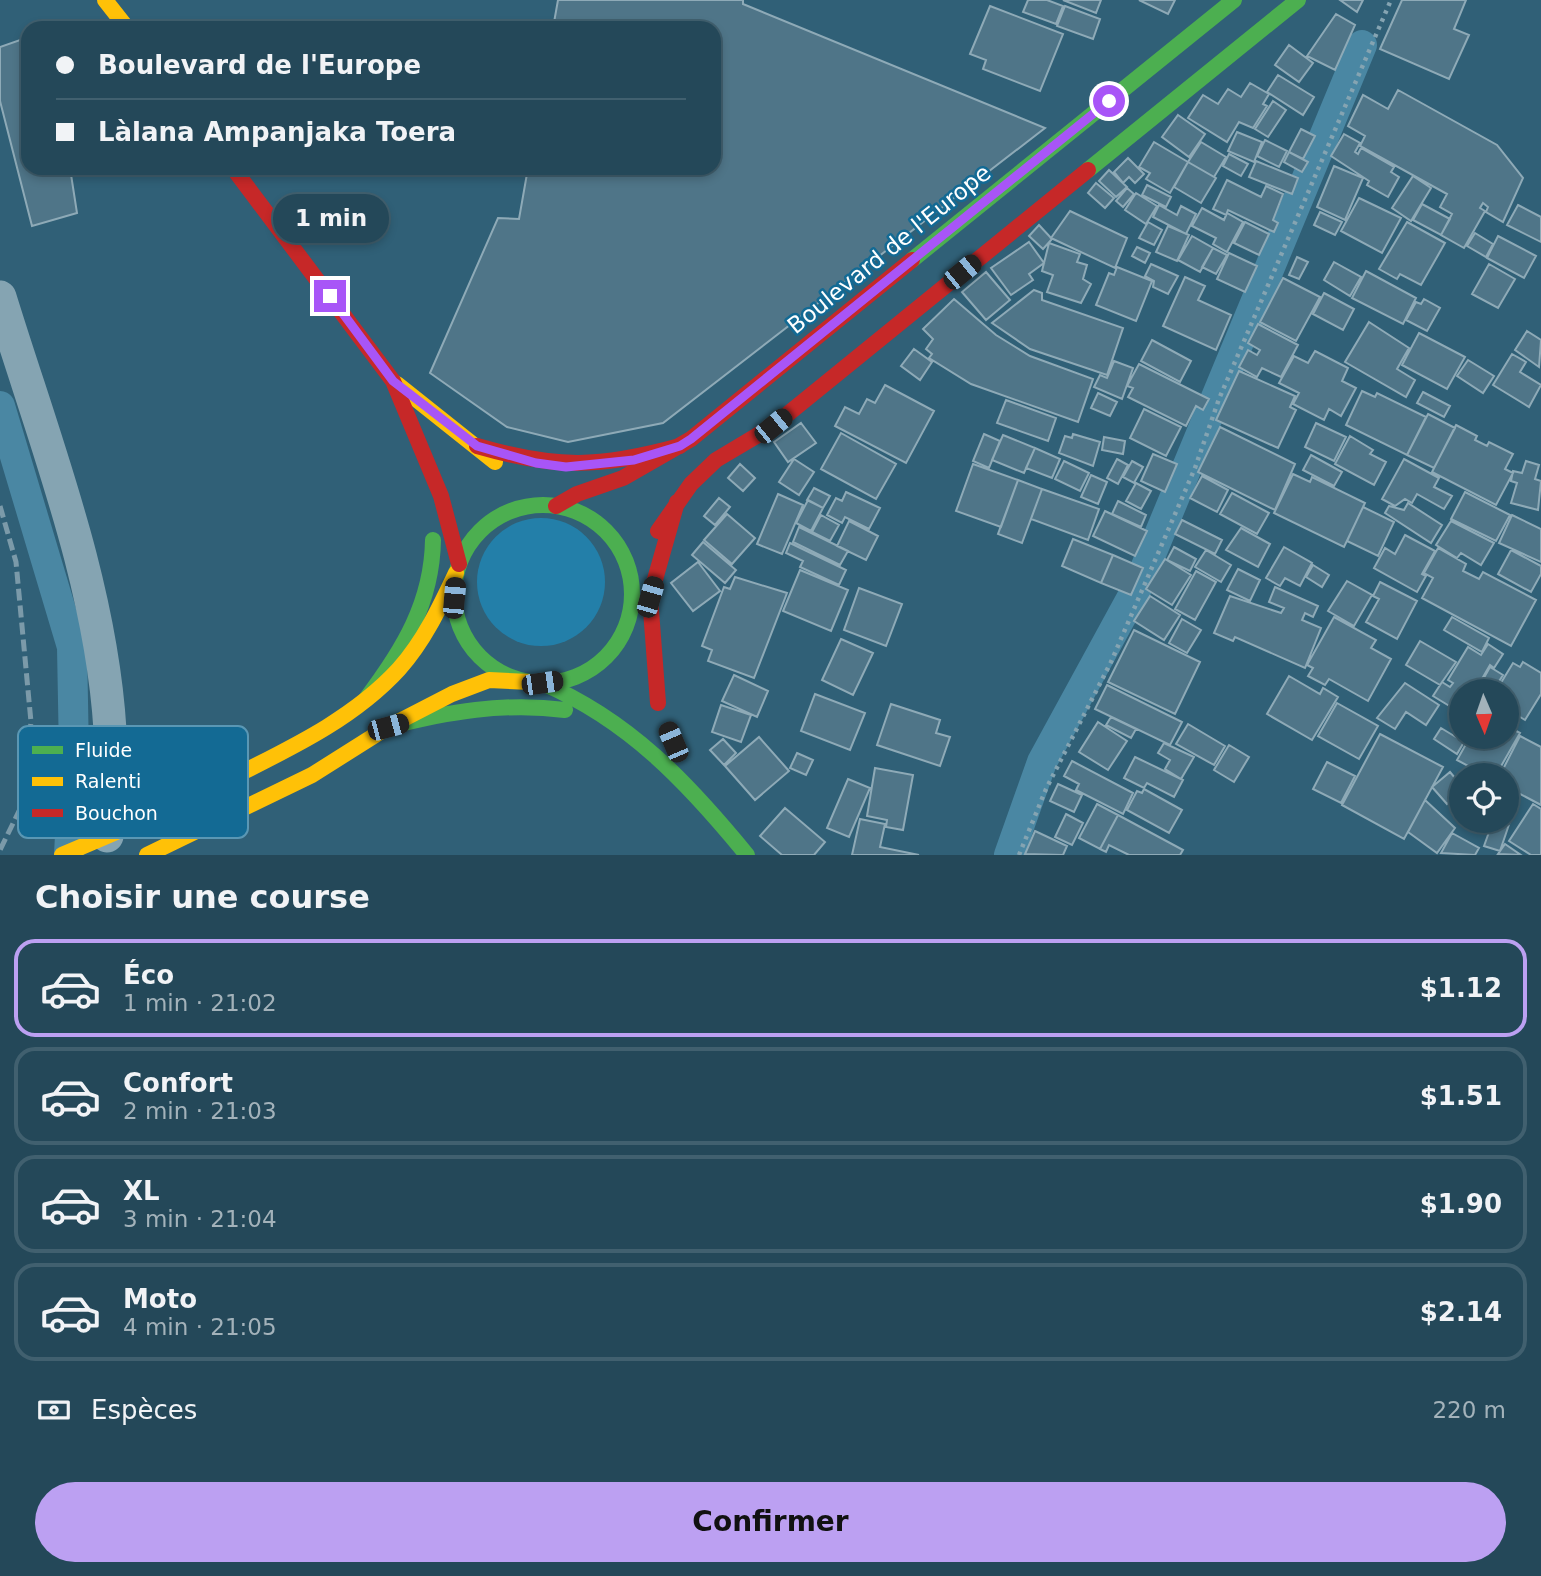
<!DOCTYPE html>
<html lang="fr">
<head>
<meta charset="utf-8">
<style>
	:root { --surface:#244859; --page:#305262; --text:#f1f3f6; --muted:#a3b2ba; --line:#41606f; --accent:#bca0f2 }
	body { margin:0; font-family:"DejaVu Sans",sans-serif; background:var(--page); color:var(--text); height:100vh; display:flex; flex-direction:column; font-size:26px; white-space:nowrap }
	* { box-sizing:border-box; margin:0 }
	p { font-size:23px; color:var(--muted) }
	.icon { flex:none; width:38px; height:38px; fill:none; stroke:currentColor; stroke-width:2; stroke-linecap:round; stroke-linejoin:round }
	.map { position:relative; height:855px; overflow:hidden }
	.sheet { display:flex; flex-direction:column; background:var(--surface); flex:1 }
	.sheet>* { flex:none }
	.banner { position:absolute; left:21px; top:21px; width:700px; height:154px; border-radius:21px; box-shadow:0 4px 10px #0003,0 0 0 2px var(--line); display:grid; align-content:center; height:154px; padding:0 35px; background:var(--surface) }
	.needle { width:46px; rotate:178deg }
	.buttons { position:absolute; left:1449px; top:679px; display:grid; gap:14px }
	.buttons a { display:grid; place-items:center; width:70px; height:70px; border-radius:50%; background:var(--surface); box-shadow:0 4px 10px #0003,0 0 0 2px var(--line); font-size:35px }
	.end { position:absolute; width:32px; height:32px; margin:-16px; border:9px solid #a855f7; background:#fff; box-shadow:0 0 0 4px #fff }
	.from { border-radius:50% }
	.bubble { position:absolute; height:49px; border-radius:24px; background:var(--surface); box-shadow:0 4px 10px #0003,0 0 0 2px var(--line); font-size:23px; font-weight:800; line-height:49px; text-align:center }
	.car { position:absolute; width:21px; height:42px; margin:-21px -10px; border-radius:9px; box-shadow:0 0 5px 2px #0007; background:linear-gradient(#222 24%,#8ab4d8 0 40%,#222 0 76%,#8ab4d8 0 86%,#222 0) }
	.banner b { display:flex; align-items:center; gap:24px; height:66px; font-size:26px }
	.banner b+b { border-top:2px solid var(--line) }
	.banner i { width:18px; height:18px; background:var(--text) }
	ul { padding:0; list-style:none }
	li { display:flex; align-items:center; gap:21px; height:98px; margin:0 14px 10px; padding:0 21px; border:4px solid var(--line); border-radius:21px }
	li div { flex:1 }
	li b { display:block; font-size:26px }
	li em { font-style:normal; font-weight:800 }
	li.on { border-color:var(--accent) }
	li>.icon { width:63px; height:63px; stroke-width:1.5 }
	h2 { padding:0 35px; font-size:32px; line-height:84px }
	.pay { display:flex; align-items:center; gap:18px; height:77px; padding:0 35px; font-size:26px }
	.pay p { margin-inline-start:auto }
	.cta { display:flex; gap:14px; margin-top:auto; padding:14px 35px }
	.cta a { flex:1; height:80px; border-radius:42px; background:var(--accent); color:#111; font-size:28px; font-weight:800; line-height:80px; text-align:center }
	.map>svg:first-child { display:block }
	.green { fill:#237fa9 }
	.lines { fill:none; stroke-linecap:round; stroke-linejoin:round }
	.canal { stroke:#4a87a3; stroke-width:30 }
	.building { fill:#4f7588; stroke:#8eaab7; stroke-width:2 }
	.path { stroke:#85a4b2; stroke-width:4.5; stroke-dasharray:3.5 5; stroke-linecap:butt }
	.street { stroke:#85a4b2; stroke-width:33 }
	.fast { stroke:#4caf50; stroke-width:16 }
	.slow { stroke:#ffc107; stroke-width:16 }
	.jam { stroke:#c62828; stroke-width:16 }
	.rail { stroke:#7b9aa9; stroke-width:5; stroke-dasharray:12 5; stroke-linecap:butt }
	.route { stroke:#a855f7; stroke-width:9 }
	.labels { text-anchor:middle; dominant-baseline:central; stroke-width:5; stroke-linejoin:round; paint-order:stroke }
	.street-label { font-size:23px; fill:#fff; stroke:#136a94 }
	.key { fill:#136a94; stroke:#5a97b4; stroke-width:2 }
	.key-label { font-size:19px; fill:#fff }
</style>
</head>
<body>
<div class="map">
<svg width="1541" height="855" viewBox="0 0 1541 855">
	<rect width="100%" height="100%" fill="#306077"/>
	<!-- green -->
	<path class="green" d="M477 582a64 64 0 1 1 128 0a64 64 0 1 1-128 0Z"/>
	<g class="lines">
		<!-- canal -->
		<path class="canal" d="M0 406 72 647 74 755 69 855
			M1009 855 1042 762 1137 588 1362 45"/>
	</g>
	<!-- building -->
	<path class="building" d="M558 0H743V4L1045 128 663 423 568 442 507 427 430 373 498 218 519 219 528 168H714V28H553Z
		M1028 0H1047L1063 6 1056 24 1023 12Z
		M1063 0H1101L1096 13Z
		M1139 0H1175L1168 14Z
		M1340 0H1363L1357 12Z
		M1402 0H1466L1454 29 1469 35 1449 79 1380 49Z
		M990 6 1063 34 1040 91 983 69 986 60 970 54Z
		M1065 6 1100 19 1093 39 1057 26Z
		M1336 14 1355 25 1335 70 1307 56Z
		M20 40 23 56 28 54V168H70L77 213 32 226 0 101V47Z
		M1289 45 1313 63 1299 82 1275 65Z
		M1278 75 1314 97 1303 115 1267 92Z
		M1250 83 1269 94 1263 104 1267 106 1253 128 1239 122 1227 142 1188 118 1203 95 1218 104 1228 89 1241 97Z
		M1398 90 1497 145 1523 178 1503 222 1486 212 1488 207 1483 203 1480 208 1485 211 1464 248 1441 235 1452 214 1440 207 1447 194 1360 146 1365 136 1348 126 1363 95 1388 109Z
		M1273 101 1286 110 1268 137 1255 129Z
		M1178 115 1205 134 1189 157 1162 137Z
		M1301 129 1315 136 1303 159 1289 152Z
		M1237 132 1262 142 1254 162 1228 151Z
		M1344 134 1360 143 1355 152 1358 154 1361 148 1394 167 1391 172 1399 177 1388 197 1367 185 1369 181 1331 156Z
		M1265 140 1287 151 1279 167 1257 156Z
		M1154 142 1188 162 1170 193 1146 179 1150 173 1139 167Z
		M1201 142 1226 157 1214 177 1188 162Z
		M1289 152 1308 162 1302 172 1284 162Z
		M1229 154 1248 164 1241 176 1223 166Z
		M1128 158 1144 174 1135 183 1129 177 1123 183 1114 172Z
		M1256 161 1298 178 1292 194 1249 177Z
		M1188 162 1216 178 1201 203 1174 187Z
		M1334 166 1363 178 1345 220 1317 207Z
		M1109 170 1127 187 1116 197 1099 181Z
		M1413 176 1431 188 1411 221 1392 208Z
		M1227 180 1261 197 1266 186 1283 194 1273 220 1278 223 1274 232 1228 210 1226 215 1213 209Z
		M1096 183 1114 198 1105 208 1088 193Z
		M1147 185 1171 197 1166 207 1142 195Z
		M1127 188 1134 194 1123 207 1116 201Z
		M1136 193 1157 206 1146 224 1125 210Z
		M1359 198 1401 218 1382 253 1341 231Z
		M1422 204 1450 219 1441 235 1413 220Z
		M1159 205 1177 215 1181 206 1196 214 1186 234 1153 217Z
		M1518 205 1541 217V242L1507 225Z
		M1202 208 1224 220 1227 213 1243 222 1227 252 1213 244 1216 238 1192 226Z
		M1070 211 1127 238 1115 268 1051 238Z
		M1320 212 1342 222 1335 235 1314 225Z
		M1148 222 1162 230 1154 245 1139 238Z
		M1245 222 1269 234 1259 255 1234 243Z
		M1407 222 1445 243 1421 285 1400 274 1397 279 1379 269Z
		M1039 225 1052 239 1043 249 1029 236Z
		M1168 226 1189 235 1177 261 1156 252Z
		M1475 233 1493 244 1486 257 1467 246Z
		M1192 236 1213 248 1200 272 1178 260Z
		M1498 236 1536 256 1524 278 1487 258Z
		M1029 242 1044 263 1029 274 1033 280 1011 295 991 268Z
		M1049 243 1080 254 1077 262 1087 265 1083 279 1091 284 1081 303 1047 292 1053 275 1042 271Z
		M1137 247 1150 253 1145 263 1132 256Z
		M1213 248 1227 255 1216 274 1202 267Z
		M1229 253 1257 266 1245 292 1217 279Z
		M1297 257 1308 262 1299 279 1289 275Z
		M1334 262 1361 277 1350 296 1324 280Z
		M1151 264 1178 276 1168 294 1153 287 1154 281 1145 276Z
		M1489 264 1515 279 1498 308 1472 294Z
		M1117 267 1152 281 1136 321 1096 305 1109 273 1114 275Z
		M1366 271 1416 298 1403 324 1352 298Z
		M986 272 1010 300 986 320 962 292Z
		M1185 277 1205 286 1198 300 1231 315 1216 350 1163 326Z
		M1283 278 1320 297 1296 341 1260 322Z
		M1034 290 1042 293V300L1123 328 1107 375 1030 349 992 323Z
		M1324 293 1354 309 1343 330 1313 314Z
		M954 299 996 335 1030 356 1093 379 1078 422 971 384 929 358 932 354 926 349 933 339 923 329Z
		M1424 299 1440 308 1427 331 1406 320 1416 302 1421 304Z
		M1369 322 1409 348 1397 369 1415 380 1406 397 1345 362Z
		M1258 324 1298 345 1281 377 1262 368 1257 377 1239 367 1248 350 1257 355 1260 350 1248 343Z
		M1527 331 1541 340 1539 367 1515 350Z
		M1419 333 1465 357 1447 389 1402 365Z
		M1152 340 1191 361 1180 382 1141 361Z
		M914 349 932 362 920 380 901 366Z
		M1315 351 1348 368 1342 381 1356 388 1341 416 1329 409 1324 420 1293 404 1299 393 1279 383 1294 356 1308 363Z
		M1512 354 1526 362 1520 372 1541 385 1529 407 1493 385Z
		M1468 360 1494 376 1483 393 1457 376Z
		M1114 361 1133 368 1122 399 1094 387 1100 375 1107 378Z
		M1139 364 1209 399 1203 410 1196 406 1186 426 1128 397 1133 388 1127 386Z
		M1239 371 1295 396 1290 407 1296 410 1278 448 1216 420Z
		M885 385 934 411 906 463 835 426 845 407 859 414 867 399 875 403Z
		M1362 391 1375 397 1377 393 1426 417 1407 455 1346 425Z
		M1423 392 1450 406 1444 417 1417 403Z
		M1098 393 1117 402 1110 416 1091 408Z
		M1006 400 1056 418 1048 441 997 423Z
		M1144 409 1181 427 1166 456 1130 438Z
		M1428 414 1455 428 1434 468 1407 455Z
		M801 423 816 443 788 462 774 442Z
		M1316 423 1346 437 1334 461 1305 447Z
		M1456 425 1477 436 1475 440 1487 446 1489 442 1513 454 1505 469 1513 473 1496 505 1432 472Z
		M1220 427 1295 464 1275 510 1198 472Z
		M841 433 896 464 876 499 821 469Z
		M984 434 1000 441 989 468 973 461Z
		M1073 434 1100 442 1093 466 1059 453 1065 436 1072 438Z
		M1003 435 1035 448 1024 473 992 460Z
		M1350 436 1373 450 1370 454 1386 462 1374 485 1335 464Z
		M1104 437 1125 441 1123 454 1102 450Z
		M1035 448 1060 459 1052 478 1026 468Z
		M1153 454 1177 464 1165 492 1141 481Z
		M1311 455 1342 472 1334 486 1303 470Z
		M794 459 814 472 799 495 779 482Z
		M1117 459 1128 465 1118 484 1107 478Z
		M1404 459 1439 478 1434 487 1452 496 1444 509 1417 494 1412 503 1405 499 1395 506 1382 499Z
		M1064 461 1089 473 1080 491 1055 479Z
		M1132 461 1143 467 1134 483 1123 477Z
		M1526 461 1539 465 1535 479 1541 481 1538 510 1511 503 1517 483 1511 481 1513 471 1522 473Z
		M740 464 755 478 743 491 728 478Z
		M973 464 1018 480 1001 527 956 511Z
		M1293 474 1310 482 1312 477 1365 503 1344 547 1274 513Z
		M1091 475 1107 482 1098 504 1081 497Z
		M1202 476 1228 490 1217 512 1190 498Z
		M1018 480 1042 489 1022 543 998 534Z
		M1136 483 1151 491 1141 509 1126 501Z
		M814 488 830 496 823 508 807 500Z
		M1042 489 1099 509 1088 540 1031 519Z
		M846 492 880 508 869 529 845 517 842 523 827 515 836 498 842 501Z
		M1465 492 1510 515 1496 541 1451 519Z
		M1232 493 1269 513 1257 534 1220 514Z
		M778 494 803 505 782 554 757 544Z
		M719 498 730 507 715 525 704 516Z
		M808 500 823 508 811 531 796 523Z
		M1118 501 1146 515 1141 527 1112 514Z
		M1408 503 1442 525 1431 543 1385 513 1389 506 1404 510Z
		M1363 507 1394 522 1378 556 1347 541Z
		M1105 511 1147 531 1135 556 1093 536Z
		M727 514 755 538 732 564 704 540Z
		M821 515 839 525 830 541 812 532Z
		M1512 515 1541 529V562L1499 543Z
		M1182 520 1222 540 1215 554 1175 534Z
		M849 521 878 536 866 560 837 546Z
		M1451 521 1494 543 1481 565 1461 553 1457 558 1436 545Z
		M799 527 848 551 840 565 793 542Z
		M1241 528 1270 544 1258 567 1226 550Z
		M1405 535 1435 551 1422 574 1426 576 1417 592 1374 568 1385 548 1395 554Z
		M1073 539 1113 555 1101 583 1062 566Z
		M703 542 736 570 725 583 692 555Z
		M790 543 846 570 839 585 800 567 803 561 786 553Z
		M1174 547 1196 559 1190 571 1167 560Z
		M1284 547 1312 563 1300 586 1285 578 1280 586 1266 578Z
		M1438 548 1466 564 1463 571 1479 579 1483 572 1536 600 1511 646 1422 598 1433 578 1424 573Z
		M1206 550 1231 565 1221 582 1195 567Z
		M1511 550 1541 566V574L1531 592 1498 574Z
		M1113 555 1143 568 1131 595 1101 583Z
		M1165 559 1191 575 1172 605 1146 589Z
		M698 562 720 591 693 611 671 583Z
		M1313 565 1329 575 1322 587 1306 577Z
		M1238 569 1260 580 1250 601 1227 590Z
		M800 570 848 590 831 631 783 611Z
		M1196 571 1216 582 1195 620 1175 609Z
		M735 577 787 593 754 678 708 661 712 650 702 646 724 587 730 589Z
		M1347 581 1372 595 1354 626 1328 611Z
		M1380 582 1417 601 1397 639 1366 622 1379 599 1373 596Z
		M1275 587 1318 606 1313 617 1305 613 1302 620 1321 628 1305 668 1235 637 1233 641 1214 633 1230 596 1281 613 1284 608 1269 602Z
		M859 588 902 604 886 646 844 630Z
		M1150 596 1180 615 1164 640 1134 621Z
		M1334 617 1376 640 1371 648 1391 659 1368 701 1329 679 1325 685 1308 676 1313 668 1307 665Z
		M1452 617 1489 638 1482 652 1444 630Z
		M1182 619 1201 630 1187 653 1169 643Z
		M1134 630 1200 662 1175 714 1108 682Z
		M841 639 873 653 853 695 822 680Z
		M1420 641 1456 662 1440 685 1406 665Z
		M1488 644 1503 654 1494 668 1490 665 1475 691H1461V713L1433 696 1442 682 1450 687 1453 683 1448 680 1468 647 1481 655Z
		M1523 662 1541 673V694L1525 720 1507 709V691H1496L1513 663 1520 667Z
		M1490 667 1503 675 1493 691H1479L1477 690Z
		M734 675 768 691 757 717 722 701Z
		M1289 676 1320 694 1323 688 1338 697 1312 740 1267 714Z
		M1405 683 1439 705 1426 725 1406 712 1395 729 1377 718Z
		M1107 685 1182 722 1170 745 1095 709Z
		M815 694 865 713 850 750 801 731Z
		M1337 703 1378 726 1359 759 1318 736Z
		M891 704 940 720 936 733 950 737 940 766 877 745Z
		M721 705 751 715 741 742 712 732Z
		M1111 717 1136 729 1131 738 1106 725Z
		M1098 722 1127 741 1108 770 1079 752Z
		M1188 724 1225 746 1214 765 1176 744Z
		M1507 726 1520 733 1496 775H1485L1457 760 1470 737H1507Z
		M1441 728 1464 742 1457 754 1434 739Z
		M1380 734 1443 767 1404 839 1342 805Z
		M1520 736 1541 747V805L1507 787V775H1500Z
		M759 737 789 771 755 800 725 766Z
		M723 739 736 753 724 765 710 750Z
		M1164 743 1194 757 1181 779 1165 769 1170 760 1158 753Z
		M1229 745 1249 757 1234 782 1214 770Z
		M797 753 813 760 806 775 790 768Z
		M1135 757 1183 780 1174 797 1147 783 1144 788 1124 778Z
		M1072 761 1133 793 1123 814 1076 790 1079 784 1064 776Z
		M1327 762 1355 776 1341 803 1313 789Z
		M875 768 913 775 903 830 886 827 887 820 867 816Z
		M1450 772 1461 785V792L1447 804 1432 787Z
		M848 779 870 788 849 837 827 828Z
		M1058 784 1082 795 1074 812 1050 801Z
		M1144 789 1182 810 1169 833 1127 810 1137 791 1142 793Z
		M1507 795 1518 798 1500 851 1484 846 1493 821H1507Z
		M1425 800 1455 828 1437 853 1408 832Z
		M1097 804 1118 815 1100 849 1079 838Z
		M1533 804 1541 809V855H1531L1509 841Z
		M785 808 825 842 814 855H782L760 836Z
		M1066 814 1083 823 1072 845 1055 837Z
		M1118 815 1183 850 1180 855H1129L1109 845 1106 852 1100 849Z
		M860 819 885 824 880 847 919 855H852Z
		M1035 831 1067 846 1063 855 1025 854Z
		M1452 833 1479 848 1475 855 1441 853Z
		M1505 844 1521 855 1498 854Z"/>
	<g class="lines">
		<!-- path -->
		<path class="path" d="M1019 855 1046 789 1111 662 1195 468 1219 399 1391 0"/>
		<!-- street -->
		<path class="street" d="M0 297C43 437 101 582 110 730 112 765 108 801 107 836"/>
		<!-- fast -->
		<path class="fast" d="M1088 170 1298 0
			M912 260 1234 0
			M454 594a89 89 0 1 1 178 0a89 89 0 1 1-178 0Z
			M542 683C629 720 688 783 747 855
			M366 699C403 650 432 603 433 540
			M388 727C447 712 504 702 565 710"/>
		<!-- slow -->
		<path class="slow" d="M105 0 127 28
			M397 384 495 462
			M62 855C123 830 182 803 241 773 297 745 356 716 399 669 424 641 440 607 456 573
			M147 855 312 775 388 727 452 694 489 680 530 682"/>
		<!-- jam -->
		<path class="jam" d="M233 168 393 381 441 496 459 564
			M477 446C557 469 600 468 680 446
			M556 506 577 494 623 478 691 439 912 260
			M658 531 691 484 716 460 773 426 1088 170
			M658 703 650 597 677 502"/>
		<!-- rail -->
		<path class="rail" d="M0 506 16 562 31 722 22 805 0 850"/>
	</g>
	<g class="lines">
		<!-- route -->
		<path class="route" d="M330 296 393 381 477 446 536 463 566 467 634 460 680 446 691 439 1109 101"/>
	</g>
	<g class="labels">
		<!-- street labels -->
		<g class="street-label">
			<text transform="translate(889 249) rotate(-39)">Boulevard de l'Europe</text>
		</g>
	</g>
	<!-- legend -->
	<rect x="18" y="726" width="230" height="112" rx="10" class="key"/>
	<rect x="32" y="746" width="31" height="8" fill="#4caf50"/>
	<rect x="32" y="777" width="31" height="9" fill="#ffc107"/>
	<rect x="32" y="809" width="31" height="8" fill="#c62828"/>
	<g class="key-label">
		<text x="75" y="757">Fluide</text>
		<text x="75" y="788">Ralenti</text>
		<text x="75" y="820">Bouchon</text>
	</g>
</svg>
<div class="buttons">
<a><svg class="needle" viewBox="-14 -14 28 28"><path d="M0-13l5 13h-10z" fill="#e53935"/><path d="M0 13l5-13h-10z" fill="#a3b2ba"/></svg></a>
<a><svg class="icon" aria-label="locate" viewBox="0 0 24 24"><circle cx="12" cy="12" r="6"/><path d="M12 2v4M12 18v4M2 12h4M18 12h4"/></svg></a>
</div>
<i class="end from" style="left:1109px;top:101px"></i>
<i class="end" style="left:330px;top:296px"></i>
<div class="bubble" style="left:273px;top:194px;width:116px">1 min</div>
<i class="car" style="left:962px;top:272px;rotate:51deg"></i>
<i class="car" style="left:773px;top:426px;rotate:51deg"></i>
<i class="car" style="left:650px;top:597px;rotate:16deg"></i>
<i class="car" style="left:454px;top:598px;rotate:5deg"></i>
<i class="car" style="left:542px;top:683px;rotate:82deg"></i>
<i class="car" style="left:388px;top:727px;rotate:75deg"></i>
<i class="car" style="left:673px;top:742px;rotate:337deg"></i>
<div class="banner">
<b><i class="from"></i>Boulevard de l'Europe</b>
<b><i></i>Làlana Ampanjaka Toera</b>
</div>
</div>
<section class="sheet">
<h2>Choisir une course</h2>
<ul>
<li class="on"><svg class="icon" aria-label="car" viewBox="0 0 24 24"><path d="M5 17H2v-5l4-1 3-4h7l3 4 3 1v5h-3M9 17h6M6 11h13"/><circle cx="7" cy="17" r="2"/><circle cx="17" cy="17" r="2"/></svg><div><b>Éco</b><p>1 min · 21:02</p></div><em>$1.12</em></li>
<li><svg class="icon" aria-label="car" viewBox="0 0 24 24"><path d="M5 17H2v-5l4-1 3-4h7l3 4 3 1v5h-3M9 17h6M6 11h13"/><circle cx="7" cy="17" r="2"/><circle cx="17" cy="17" r="2"/></svg><div><b>Confort</b><p>2 min · 21:03</p></div><em>$1.51</em></li>
<li><svg class="icon" aria-label="car" viewBox="0 0 24 24"><path d="M5 17H2v-5l4-1 3-4h7l3 4 3 1v5h-3M9 17h6M6 11h13"/><circle cx="7" cy="17" r="2"/><circle cx="17" cy="17" r="2"/></svg><div><b>XL</b><p>3 min · 21:04</p></div><em>$1.90</em></li>
<li><svg class="icon" aria-label="car" viewBox="0 0 24 24"><path d="M5 17H2v-5l4-1 3-4h7l3 4 3 1v5h-3M9 17h6M6 11h13"/><circle cx="7" cy="17" r="2"/><circle cx="17" cy="17" r="2"/></svg><div><b>Moto</b><p>4 min · 21:05</p></div><em>$2.14</em></li>
</ul>
<div class="pay"><svg class="icon" aria-label="cash" viewBox="0 0 24 24"><path d="M3 7h18v10H3z"/><circle cx="12" cy="12" r="2"/></svg>Espèces<p>220 m</p></div>
<div class="cta"><a>Confirmer</a></div>
</section>
</body>
</html>
